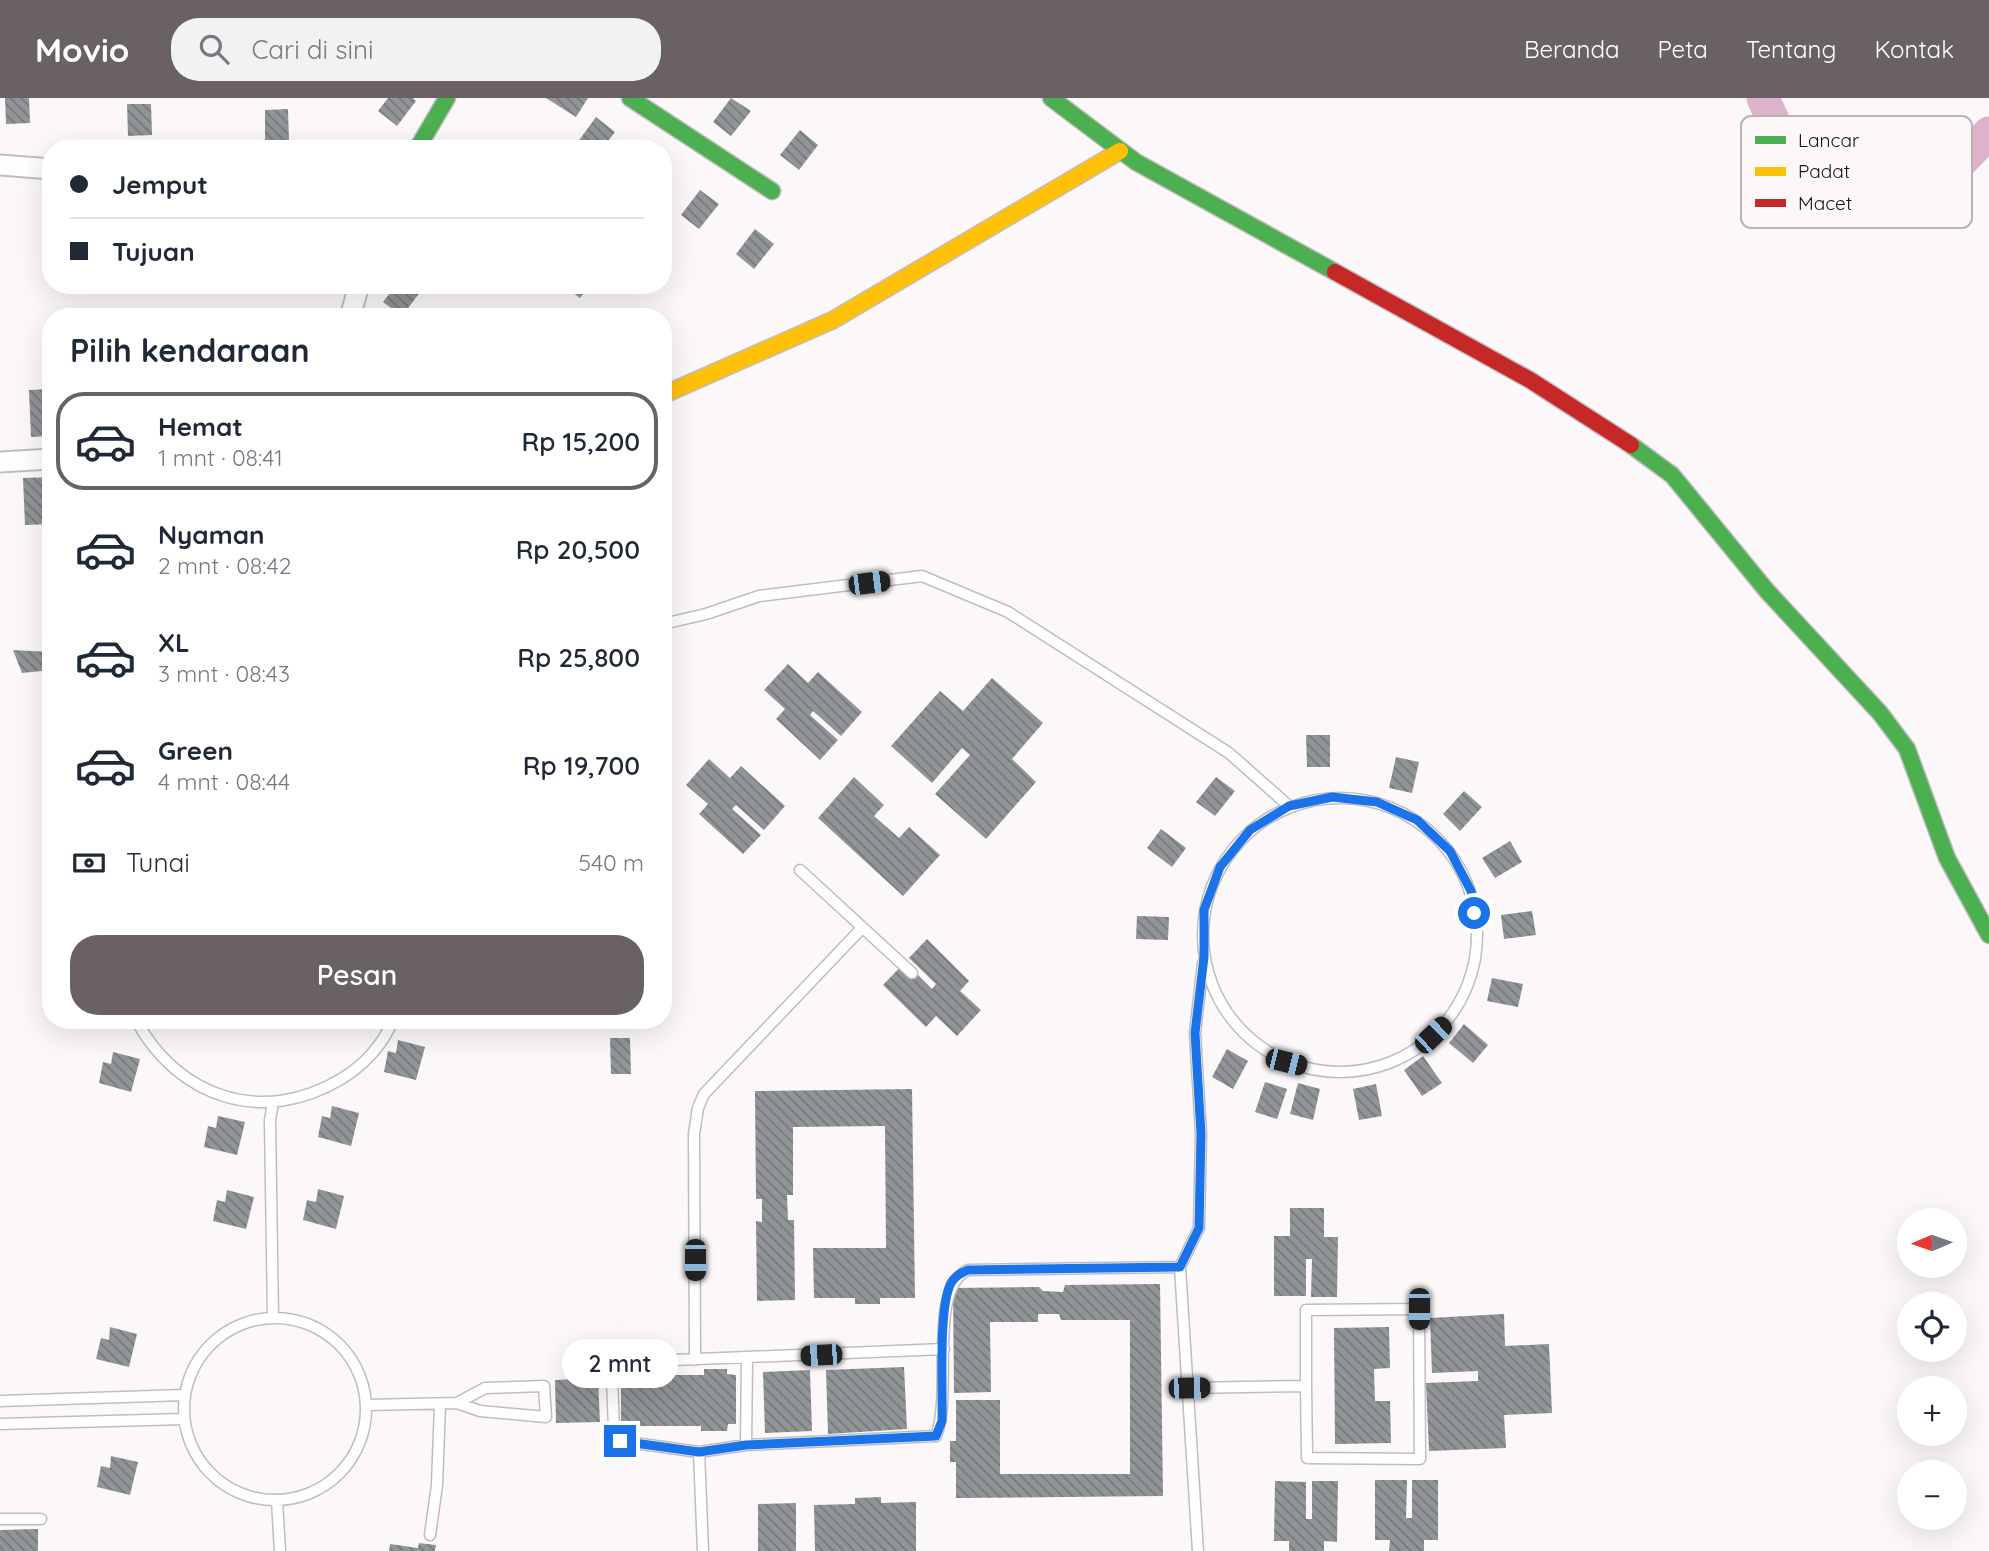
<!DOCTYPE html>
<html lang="id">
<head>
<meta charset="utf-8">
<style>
	:root { --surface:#fff; --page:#f2f2f3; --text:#1f2937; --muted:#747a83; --line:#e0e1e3; --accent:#696166 }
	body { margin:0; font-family:Quicksand,sans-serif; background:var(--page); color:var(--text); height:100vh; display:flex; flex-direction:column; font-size:26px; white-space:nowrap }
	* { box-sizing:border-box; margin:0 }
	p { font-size:23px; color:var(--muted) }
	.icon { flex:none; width:38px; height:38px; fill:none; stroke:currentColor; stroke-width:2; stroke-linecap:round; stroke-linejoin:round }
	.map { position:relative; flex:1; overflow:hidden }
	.side { position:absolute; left:42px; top:210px; width:630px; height:721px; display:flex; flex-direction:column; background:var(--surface); border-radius:28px; box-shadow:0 7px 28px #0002 }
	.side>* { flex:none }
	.top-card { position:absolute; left:42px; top:42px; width:630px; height:154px; border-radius:28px; box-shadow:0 7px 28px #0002; display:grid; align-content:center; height:154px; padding:0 28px; background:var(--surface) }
	.needle { width:46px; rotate:268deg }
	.controls { position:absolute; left:1897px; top:1110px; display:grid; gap:14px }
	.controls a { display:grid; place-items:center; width:70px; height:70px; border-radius:50%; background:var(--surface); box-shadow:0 7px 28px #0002; font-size:35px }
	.end { position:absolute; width:32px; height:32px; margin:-16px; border:9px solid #1a73e8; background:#fff; box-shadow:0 0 0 4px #fff }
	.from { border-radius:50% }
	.bubble { position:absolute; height:49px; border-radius:24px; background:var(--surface); box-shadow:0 7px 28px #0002; font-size:23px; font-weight:600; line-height:49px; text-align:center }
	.car { position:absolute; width:21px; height:42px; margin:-21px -10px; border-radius:9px; box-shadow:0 0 5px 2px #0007; background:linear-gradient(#222 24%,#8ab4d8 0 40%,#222 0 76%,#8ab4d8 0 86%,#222 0) }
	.top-card b { display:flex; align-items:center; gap:24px; height:66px; font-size:26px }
	.top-card b+b { border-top:2px solid var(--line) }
	.top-card i { width:18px; height:18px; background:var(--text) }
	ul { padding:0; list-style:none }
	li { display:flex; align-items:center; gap:21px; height:98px; margin:0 14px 10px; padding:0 14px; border:4px solid transparent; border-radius:28px }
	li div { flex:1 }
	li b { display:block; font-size:26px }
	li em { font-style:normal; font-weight:600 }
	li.selected { border-color:var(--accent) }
	li>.icon { width:63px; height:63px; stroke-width:1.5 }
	h2 { padding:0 28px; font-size:32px; line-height:84px }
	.pay { display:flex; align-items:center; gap:18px; height:77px; padding:0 28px; font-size:26px }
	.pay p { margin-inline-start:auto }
	.button { display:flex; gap:14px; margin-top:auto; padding:14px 28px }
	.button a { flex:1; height:80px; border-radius:28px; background:var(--accent); color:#fff; font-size:28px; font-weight:600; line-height:80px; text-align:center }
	header { display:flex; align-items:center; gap:42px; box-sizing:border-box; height:98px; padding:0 35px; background:var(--accent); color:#fff }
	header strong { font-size:33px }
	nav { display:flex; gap:38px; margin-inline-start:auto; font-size:24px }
	.search { width:490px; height:63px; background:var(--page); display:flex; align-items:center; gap:18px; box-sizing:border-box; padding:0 24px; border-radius:28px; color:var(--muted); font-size:26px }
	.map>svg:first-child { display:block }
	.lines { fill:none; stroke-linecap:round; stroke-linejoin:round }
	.river { stroke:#dcb3ca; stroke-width:33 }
	.building { fill:url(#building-back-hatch) }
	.lane-casing { stroke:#c2bcbf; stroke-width:13 }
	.street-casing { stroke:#c2bcbf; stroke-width:23 }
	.fast-casing { stroke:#c2bcbf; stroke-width:19 }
	.slow-casing { stroke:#c2bcbf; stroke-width:19 }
	.jam-casing { stroke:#c2bcbf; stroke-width:19 }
	.lane { stroke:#fffefe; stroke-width:10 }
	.street { stroke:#fffefe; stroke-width:19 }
	.fast { stroke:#4caf50; stroke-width:16 }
	.slow { stroke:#ffc107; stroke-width:16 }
	.jam { stroke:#c62828; stroke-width:16 }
	.route { stroke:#1a73e8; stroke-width:9 }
	.key { fill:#fdf7fa; stroke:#b9b2b6; stroke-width:2 }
	.key-label { font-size:19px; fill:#1a1016 }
</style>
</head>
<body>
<header>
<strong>Movio</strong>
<div class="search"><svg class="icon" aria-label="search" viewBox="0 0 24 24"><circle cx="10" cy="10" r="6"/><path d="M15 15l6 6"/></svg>Cari di sini</div>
<nav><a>Beranda</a><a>Peta</a><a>Tentang</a><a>Kontak</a></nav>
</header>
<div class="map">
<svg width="1989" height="1453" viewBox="0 0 1989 1453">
	<defs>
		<pattern id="building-back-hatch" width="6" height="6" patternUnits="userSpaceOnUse" patternTransform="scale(1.75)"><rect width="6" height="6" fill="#919598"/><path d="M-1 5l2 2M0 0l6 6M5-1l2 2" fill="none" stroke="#76787b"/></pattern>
	</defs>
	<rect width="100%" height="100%" fill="#fcf8fa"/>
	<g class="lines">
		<!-- river -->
		<path class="river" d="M1763 0 1777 31 1865 83 1947 78 1989 35"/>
	</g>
	<!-- building -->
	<path class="building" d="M5 0H29L30 25 6 26Z
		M388 0H413L416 3 397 28 378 13Z
		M546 0H588L576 19Z
		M731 0 751 13 731 38 713 24Z
		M127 6H151L152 37 128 38Z
		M288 11 289 43 265 44V12Z
		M596 19 615 34 602 51H584L577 45Z
		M800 32 818 47 799 72 780 57Z
		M700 92 719 106 699 131 681 117Z
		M755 131 774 146 754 171 736 156Z
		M396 187H414L421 193 402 218 383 204Z
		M563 187H590L580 200Z
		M51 291V338L31 339 29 292Z
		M51 379V426L25 427 23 380Z
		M13 552 49 554 51 572 22 575Z
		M788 566 808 585 818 574 862 614 841 638 813 613 810 617 838 642 820 662 776 621 785 611 764 592Z
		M992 580 1043 625 1012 661 1036 684 986 741 935 696 970 657 962 650 932 685 891 648 940 593 963 613Z
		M1306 637H1330V669H1307Z
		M1396 659 1419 664 1412 695 1389 690Z
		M709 661 730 680 741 668 785 708 764 732 736 707 732 711 761 737 743 756 699 716 708 706 686 687Z
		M854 679 884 707 874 718 899 740 909 729 940 757 903 798 818 720Z
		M1216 679 1235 693 1215 718 1196 704Z
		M1464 693 1482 709 1460 733 1443 716Z
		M1161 731 1186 750 1172 769 1147 750Z
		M1510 743 1522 764 1495 780 1482 760Z
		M1532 813 1536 837 1504 841 1501 817Z
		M1137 818 1169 819 1168 842 1136 841Z
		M927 841 969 883 960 893 981 912 957 938 936 918 926 929 883 887 905 864 932 891 936 886 909 860Z
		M1492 880 1523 886 1518 909 1487 903Z
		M1464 926 1488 947 1473 965 1449 945Z
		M610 940H630L631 976H611Z
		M398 942 425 949 416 982 384 974 388 953 396 955Z
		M1227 951 1248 963 1233 991 1212 979Z
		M113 954 140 961 131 994 99 985 103 964 111 966Z
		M1423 958 1442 985 1422 998 1404 972Z
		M1265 984 1287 991 1277 1021 1255 1014Z
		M1298 985 1320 991 1313 1022 1290 1016Z
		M1376 986 1382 1018 1359 1022 1353 991Z
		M912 991 915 1200H880V1206H855V1200H814L813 1150H886L885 1028 793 1029V1097H787L788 1122H794L795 1202 757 1203 756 1123 762 1124V1101H756L755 993Z
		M332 1008 359 1015 351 1048 318 1039 322 1018 330 1020Z
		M218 1018 245 1024 237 1057 204 1049 208 1028 216 1030Z
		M318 1091 344 1098 336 1131 303 1122 307 1102 316 1104Z
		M227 1092 254 1099 246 1131 213 1123 217 1102 225 1104Z
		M1290 1110H1324V1139H1338L1337 1199H1311L1312 1161H1306V1198H1274V1138H1290Z
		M1160 1186 1163 1398 956 1400V1364H950V1343H956V1302H1000V1376H1130V1222H1061L1059 1216H1038V1224H990L991 1294 954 1295 953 1190 1039 1189 1043 1193 1063 1194 1065 1187Z
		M1504 1216 1505 1248 1549 1246 1552 1315 1504 1317 1506 1350 1429 1353 1426 1285 1478 1283V1273L1432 1275 1430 1220Z
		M110 1229 137 1236 129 1269 96 1261 101 1240 109 1242Z
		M1389 1229 1390 1270 1374 1271 1375 1303H1390L1391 1345 1335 1346 1334 1230Z
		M904 1269 907 1331 828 1336 826 1272Z
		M704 1271H727V1276L736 1277V1326H728L727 1333H701V1328H621V1277H704Z
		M810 1272 812 1333 765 1335 763 1274Z
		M598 1280 600 1324 556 1325 555 1282Z
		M111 1358 138 1364 130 1397 97 1389 101 1368 110 1370Z
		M1375 1382H1407L1406 1420H1412V1382H1438V1442H1424V1453H1389L1390 1442H1375Z
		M1275 1383 1306 1384V1421H1312V1383H1338L1337 1444 1324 1443V1453H1289V1443H1274Z
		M881 1399V1405L916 1404V1453H815L814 1407 855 1406V1400Z
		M796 1405V1453H758V1406Z
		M38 1431V1453H0V1432Z
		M419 1445 436 1447 435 1453H389L390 1446 418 1450Z"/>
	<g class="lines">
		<defs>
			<path id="lane" d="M663 526 706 516 759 498 922 478 1008 514 1229 655 1289 708
				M1203 837a137 137 0 1 1 274 0a137 137 0 1 1-274 0Z
				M800 772 912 875
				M136 922C178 1000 263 1028 341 981 363 968 383 947 393 922
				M273 1005 270 1022 273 1220
				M184 1311a91 91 0 1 1 182 0a91 91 0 1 1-182 0Z
				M944 1251 626 1264 615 1271 612 1279 614 1331 620 1343 699 1354 746 1347 936 1338C953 1297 927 1190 968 1172L1180 1169
				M695 1262 694 1036 698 1010 704 996 862 830
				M1189 1290 1306 1288V1212L1419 1211 1420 1361 1307 1360 1306 1288
				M0 1303 184 1297
				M366 1307 457 1305 485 1290 544 1288 546 1319 480 1313 457 1305
				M0 1326 184 1321
				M746 1347 747 1261
				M699 1354 703 1453
				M277 1403 280 1453
				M0 1421H41
				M430 1437 437 1387 440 1306
				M1198 1453 1180 1169 1199 1130 1201 1036 1195 935 1203 865"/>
			<path id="street" d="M0 67 51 71
				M350 219 359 187
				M0 364 51 361"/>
			<path id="fast" d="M630 0 772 93
				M1051 0 1136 64 1335 174
				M417 51 447 0
				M1631 347 1672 377 1767 493 1880 615 1907 651 1947 760 1989 837"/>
			<path id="slow" d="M663 297 833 222 1120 53"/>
			<path id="jam" d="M1335 174 1530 282 1631 347"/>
		</defs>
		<!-- lane casing -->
		<use href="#lane" class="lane-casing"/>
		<!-- street casing -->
		<use href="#street" class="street-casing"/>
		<!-- fast casing -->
		<use href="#fast" class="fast-casing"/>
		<!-- slow casing -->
		<use href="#slow" class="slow-casing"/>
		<!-- jam casing -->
		<use href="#jam" class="jam-casing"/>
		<!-- lane -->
		<use href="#lane" class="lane"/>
		<!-- street -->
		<use href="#street" class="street"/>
		<!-- fast -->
		<use href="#fast" class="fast"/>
		<!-- slow -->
		<use href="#slow" class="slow"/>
		<!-- jam -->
		<use href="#jam" class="jam"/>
	</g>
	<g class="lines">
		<!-- route -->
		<path class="route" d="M620 1343 699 1354 746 1347 936 1338 942 1323C943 1293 938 1209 951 1185 955 1178 960 1175 968 1172L1180 1169 1199 1130 1201 1036 1195 935 1204 859V812L1220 769 1250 732 1289 708 1332 699 1377 704 1417 722 1450 753 1471 793 1474 815"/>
	</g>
	<!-- legend -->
	<rect x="1741" y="18" width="231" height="112" rx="10" class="key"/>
	<rect x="1755" y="38" width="31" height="8" fill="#4caf50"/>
	<rect x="1755" y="69" width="31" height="9" fill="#ffc107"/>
	<rect x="1755" y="101" width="31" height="8" fill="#c62828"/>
	<g class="key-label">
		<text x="1798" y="49">Lancar</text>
		<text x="1798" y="80">Padat</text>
		<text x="1798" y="112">Macet</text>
	</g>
</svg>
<div class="controls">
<a><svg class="needle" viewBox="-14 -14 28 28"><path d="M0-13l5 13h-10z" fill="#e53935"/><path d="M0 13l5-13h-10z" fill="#747a83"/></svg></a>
<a><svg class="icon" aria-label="locate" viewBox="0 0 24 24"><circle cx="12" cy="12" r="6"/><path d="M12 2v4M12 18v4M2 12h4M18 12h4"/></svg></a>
<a>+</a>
<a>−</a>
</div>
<i class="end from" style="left:1474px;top:815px"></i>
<i class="end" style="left:620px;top:1343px"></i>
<div class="bubble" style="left:562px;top:1241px;width:116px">2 mnt</div>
<i class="car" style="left:869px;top:485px;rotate:83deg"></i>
<i class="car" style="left:1433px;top:937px;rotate:46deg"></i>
<i class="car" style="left:1286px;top:964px;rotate:104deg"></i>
<i class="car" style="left:695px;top:1162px;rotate:180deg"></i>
<i class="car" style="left:1419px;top:1211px;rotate:180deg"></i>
<i class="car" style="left:821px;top:1257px;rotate:267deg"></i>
<i class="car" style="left:1189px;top:1290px;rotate:89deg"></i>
<div class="top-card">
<b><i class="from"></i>Jemput</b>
<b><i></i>Tujuan</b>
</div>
<section class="side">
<h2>Pilih kendaraan</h2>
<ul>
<li class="selected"><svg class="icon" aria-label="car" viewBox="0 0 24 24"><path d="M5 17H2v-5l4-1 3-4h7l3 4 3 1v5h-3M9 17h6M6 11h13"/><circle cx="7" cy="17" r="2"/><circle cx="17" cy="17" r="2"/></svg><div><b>Hemat</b><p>1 mnt · 08:41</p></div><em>Rp 15,200</em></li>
<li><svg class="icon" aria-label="car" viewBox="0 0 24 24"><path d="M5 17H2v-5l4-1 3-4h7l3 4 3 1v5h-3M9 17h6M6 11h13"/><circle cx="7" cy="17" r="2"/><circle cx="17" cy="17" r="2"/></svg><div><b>Nyaman</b><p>2 mnt · 08:42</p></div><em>Rp 20,500</em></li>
<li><svg class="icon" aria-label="car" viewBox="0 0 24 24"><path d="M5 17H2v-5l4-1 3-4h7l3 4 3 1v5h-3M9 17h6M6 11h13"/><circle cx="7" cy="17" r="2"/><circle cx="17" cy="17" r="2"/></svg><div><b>XL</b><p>3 mnt · 08:43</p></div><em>Rp 25,800</em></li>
<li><svg class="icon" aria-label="car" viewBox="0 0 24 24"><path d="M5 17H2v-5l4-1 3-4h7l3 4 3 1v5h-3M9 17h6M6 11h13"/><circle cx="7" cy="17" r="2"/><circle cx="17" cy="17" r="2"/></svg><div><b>Green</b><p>4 mnt · 08:44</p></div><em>Rp 19,700</em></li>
</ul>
<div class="pay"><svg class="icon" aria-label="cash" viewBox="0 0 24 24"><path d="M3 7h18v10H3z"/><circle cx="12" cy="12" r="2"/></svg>Tunai<p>540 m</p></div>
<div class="button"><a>Pesan</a></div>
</section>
</div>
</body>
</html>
